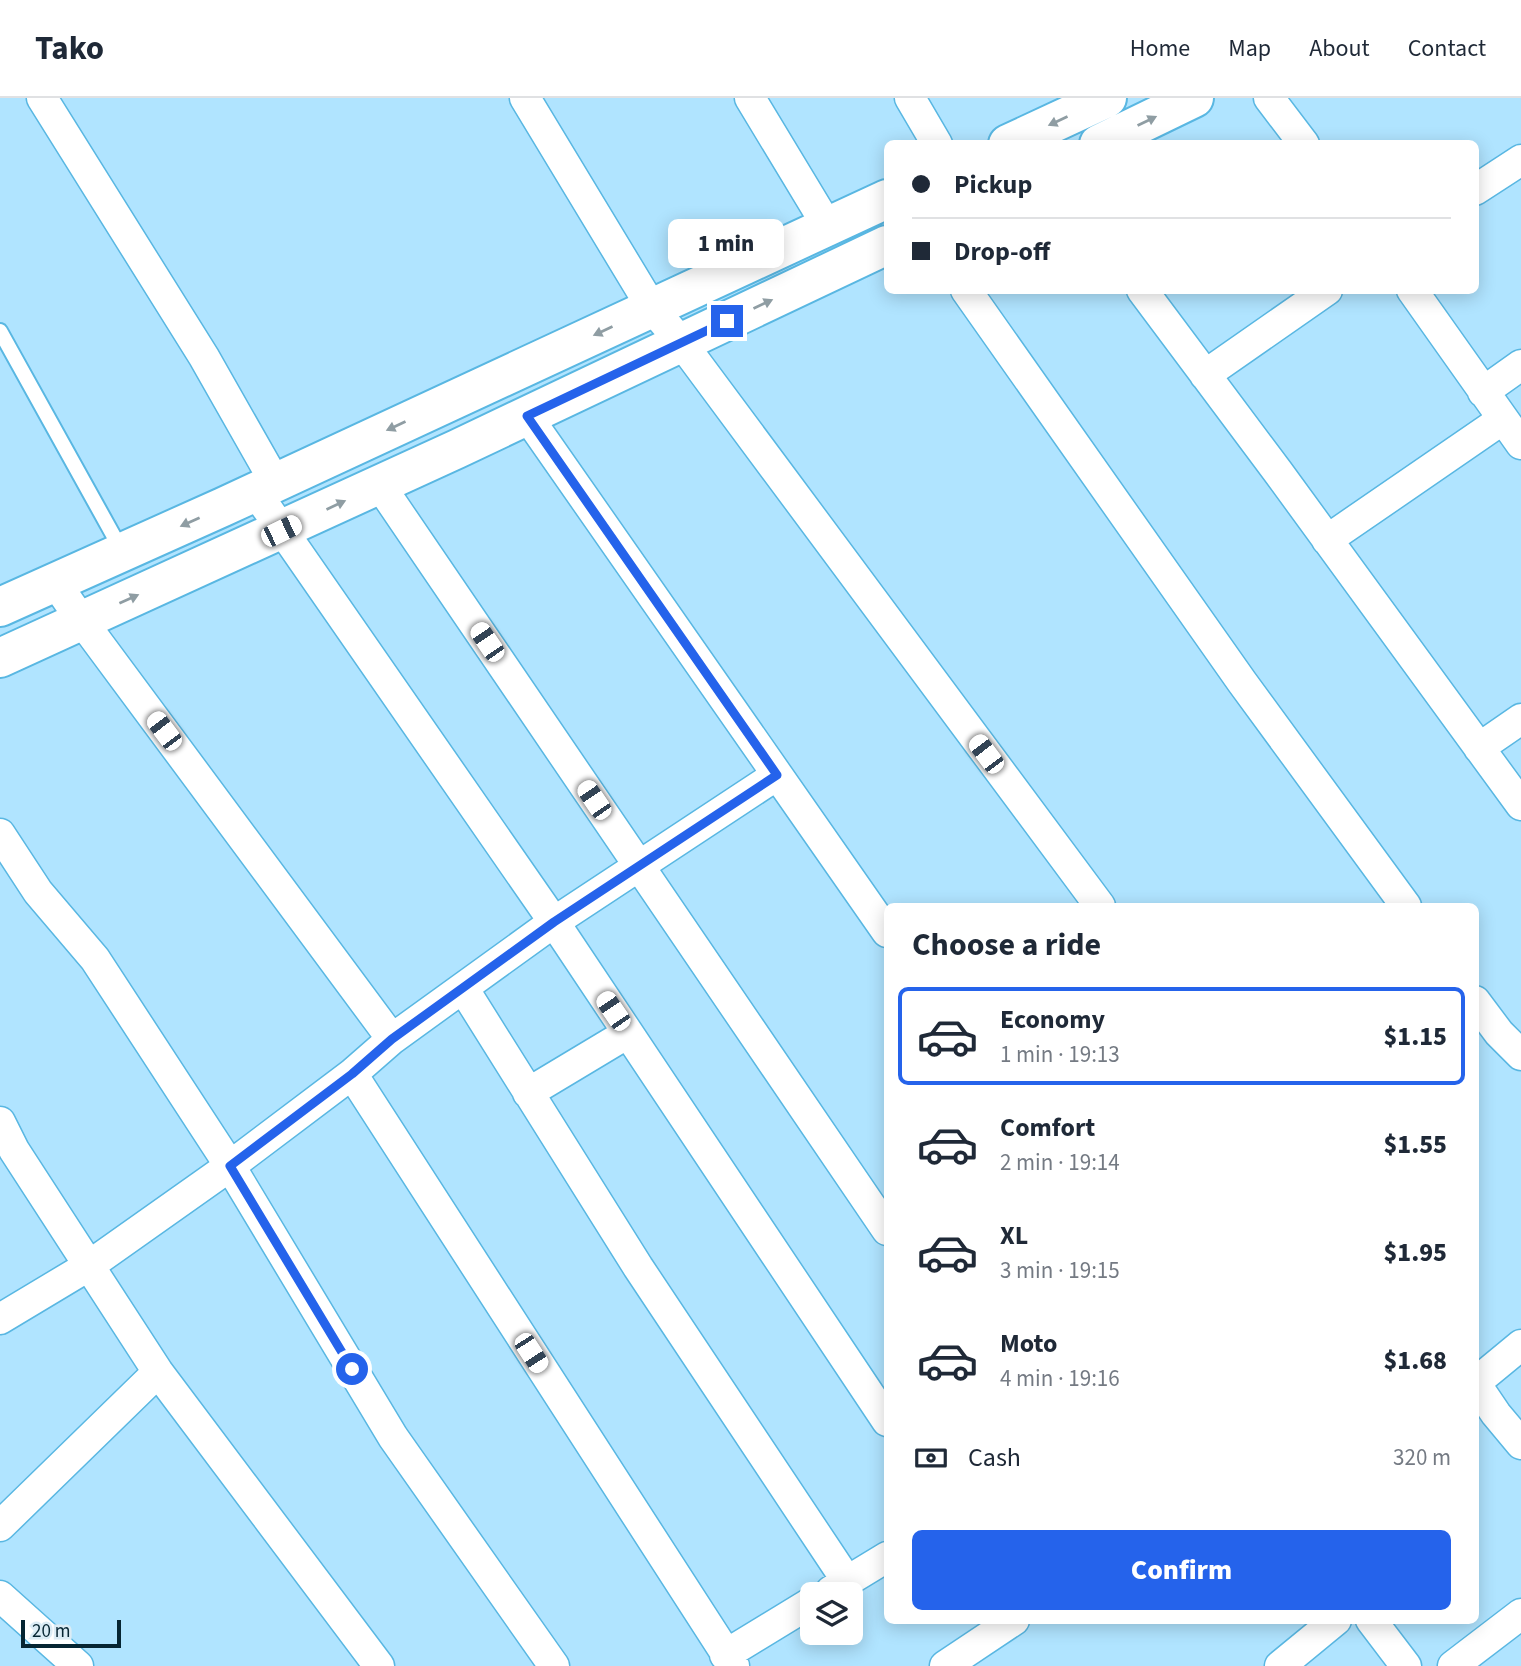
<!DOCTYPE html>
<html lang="en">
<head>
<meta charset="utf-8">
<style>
	:root { --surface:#fff; --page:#f2f2f3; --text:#1f2937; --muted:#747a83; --line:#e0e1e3; --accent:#2563eb }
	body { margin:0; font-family:"Source Sans 3",sans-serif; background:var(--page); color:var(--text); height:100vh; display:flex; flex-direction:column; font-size:26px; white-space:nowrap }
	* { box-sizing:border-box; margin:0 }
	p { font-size:23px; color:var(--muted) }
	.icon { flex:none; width:38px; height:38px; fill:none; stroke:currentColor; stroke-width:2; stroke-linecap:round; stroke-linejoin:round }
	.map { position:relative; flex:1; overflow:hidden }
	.panel { position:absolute; left:884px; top:805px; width:595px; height:721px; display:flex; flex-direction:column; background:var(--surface); border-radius:10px; box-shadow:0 4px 18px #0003 }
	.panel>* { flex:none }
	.top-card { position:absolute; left:884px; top:42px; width:595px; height:154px; border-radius:10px; box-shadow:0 4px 18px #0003; display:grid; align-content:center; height:154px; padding:0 28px; background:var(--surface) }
	.tools { position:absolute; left:800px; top:1484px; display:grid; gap:14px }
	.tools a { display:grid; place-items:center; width:63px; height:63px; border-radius:10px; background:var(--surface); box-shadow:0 4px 18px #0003; font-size:35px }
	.scale { position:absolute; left:21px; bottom:18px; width:100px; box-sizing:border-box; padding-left:7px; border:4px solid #062532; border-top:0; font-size:19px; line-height:24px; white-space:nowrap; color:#062532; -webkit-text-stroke:5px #dbecf5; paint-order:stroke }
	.end { position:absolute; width:32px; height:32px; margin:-16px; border:9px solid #2563eb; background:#fff; box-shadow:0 0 0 4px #fff }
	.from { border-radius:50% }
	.bubble { position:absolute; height:49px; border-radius:10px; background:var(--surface); box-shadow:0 4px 18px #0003; font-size:23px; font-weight:800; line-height:49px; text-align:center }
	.car { position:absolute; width:21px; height:42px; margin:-21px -10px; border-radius:9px; box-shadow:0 0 5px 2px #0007; background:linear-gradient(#fff 24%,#345 0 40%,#fff 0 76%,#345 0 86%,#fff 0) }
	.top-card b { display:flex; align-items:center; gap:24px; height:66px; font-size:26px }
	.top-card b+b { border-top:2px solid var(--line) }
	.top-card i { width:18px; height:18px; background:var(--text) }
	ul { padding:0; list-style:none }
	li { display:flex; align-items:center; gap:21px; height:98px; margin:0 14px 10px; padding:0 14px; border:4px solid transparent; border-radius:10px }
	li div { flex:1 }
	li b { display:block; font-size:26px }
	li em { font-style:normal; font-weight:800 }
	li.on { border-color:var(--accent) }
	li>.icon { width:63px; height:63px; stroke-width:1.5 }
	h2 { padding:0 28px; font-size:32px; line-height:84px }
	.pay { display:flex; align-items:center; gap:18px; height:77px; padding:0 28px; font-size:26px }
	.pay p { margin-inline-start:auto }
	.primary-button { display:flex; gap:14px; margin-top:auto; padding:14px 28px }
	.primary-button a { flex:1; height:80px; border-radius:10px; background:var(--accent); color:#fff; font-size:28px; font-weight:800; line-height:80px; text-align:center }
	header { display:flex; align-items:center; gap:42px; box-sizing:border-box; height:98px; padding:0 35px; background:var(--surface); border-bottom:2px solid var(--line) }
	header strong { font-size:33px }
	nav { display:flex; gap:38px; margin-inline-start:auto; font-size:24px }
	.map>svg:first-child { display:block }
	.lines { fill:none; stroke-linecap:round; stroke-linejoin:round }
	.lane-casing { stroke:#59b7e2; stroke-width:18 }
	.street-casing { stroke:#59b7e2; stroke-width:33 }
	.secondary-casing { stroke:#59b7e2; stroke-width:42 }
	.lane { stroke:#fff; stroke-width:14 }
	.street { stroke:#fff; stroke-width:30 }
	.secondary { stroke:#fff; stroke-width:38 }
	.oneway { fill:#8f9da3 }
	.route { stroke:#2563eb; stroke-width:9 }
</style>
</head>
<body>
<header>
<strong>Tako</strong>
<nav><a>Home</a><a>Map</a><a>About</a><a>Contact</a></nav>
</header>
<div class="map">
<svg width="1521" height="1568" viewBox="0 0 1521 1568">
	<rect width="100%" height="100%" fill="#b0e4ff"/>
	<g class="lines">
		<defs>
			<path id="lane" d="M0 233 122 453"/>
			<path id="street" d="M42 0 204 259 275 384
				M525 0 652 210 681 244 1100 808
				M750 0 828 129
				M910 0 937 46
				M1269 0 1304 46
				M1475 92 1521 62
				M966 192 1242 584 1406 808
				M1142 192 1278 374 1521 707
				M1412 192 1521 346
				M1205 277 1327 192
				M1483 294 1521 267
				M527 318 887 834
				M379 386 887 1132
				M255 393 554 824 887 1323
				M1327 442 1503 321
				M55 484 82 523 392 941
				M1479 650 1521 621
				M0 736 38 794 95 861 230 1068 393 1339 554 1568
				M463 890 638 1169 847 1483
				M1475 903 1499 935 1521 957
				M352 976 734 1568
				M528 995 628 935
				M0 1024 14 1052 158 1274 379 1568
				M0 1221 90 1167 230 1068 352 976 392 941 554 824 777 677
				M1521 1247 1475 1285 1496 1316 1521 1346
				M0 1428 158 1274
				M831 1493 887 1459
				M0 1498 78 1568
				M1371 1522 1406 1568
				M725 1557 812 1504
				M945 1568 1014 1522
				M1280 1568 1336 1522
				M1453 1568 1521 1516"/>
			<path id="secondary" d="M1008 46 1107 0
				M1099 46 1194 0
				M0 509 223 409 887 101
				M0 560 457 351 887 147"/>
		</defs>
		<!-- lane casing -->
		<use href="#lane" class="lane-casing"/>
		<!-- street casing -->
		<use href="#street" class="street-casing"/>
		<!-- secondary casing -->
		<use href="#secondary" class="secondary-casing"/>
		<!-- lane -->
		<use href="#lane" class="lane"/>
		<!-- street -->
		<use href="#street" class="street"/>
		<!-- secondary -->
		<use href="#secondary" class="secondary"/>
	</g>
	<!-- one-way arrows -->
	<defs><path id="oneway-solid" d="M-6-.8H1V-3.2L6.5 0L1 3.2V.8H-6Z" transform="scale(1.75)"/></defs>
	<g class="oneway">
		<use href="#oneway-solid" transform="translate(1058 23) rotate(155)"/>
		<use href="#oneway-solid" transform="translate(1147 23) rotate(-26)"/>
		<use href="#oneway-solid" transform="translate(763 206) rotate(-25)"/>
		<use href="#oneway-solid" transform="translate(603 233) rotate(155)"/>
		<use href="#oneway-solid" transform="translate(396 328) rotate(155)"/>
		<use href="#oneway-solid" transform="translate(336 407) rotate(-25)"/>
		<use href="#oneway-solid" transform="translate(190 424) rotate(156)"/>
		<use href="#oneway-solid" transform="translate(129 501) rotate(-24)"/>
	</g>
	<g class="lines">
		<!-- route -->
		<path class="route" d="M352 1271 230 1068 352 976 392 941 554 824 777 677 527 318 727 223"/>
	</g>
</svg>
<div class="tools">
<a><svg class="icon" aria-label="layers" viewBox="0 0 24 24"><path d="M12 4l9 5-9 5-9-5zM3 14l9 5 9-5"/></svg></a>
</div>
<div class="scale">20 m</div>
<i class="end from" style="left:352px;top:1271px"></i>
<i class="end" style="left:727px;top:223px"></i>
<div class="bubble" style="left:668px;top:121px;width:116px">1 min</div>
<i class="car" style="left:281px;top:433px;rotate:64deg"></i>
<i class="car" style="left:487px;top:544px;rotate:326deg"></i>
<i class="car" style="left:164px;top:633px;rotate:323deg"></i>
<i class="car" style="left:986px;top:656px;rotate:323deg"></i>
<i class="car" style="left:594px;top:702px;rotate:326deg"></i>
<i class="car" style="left:613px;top:913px;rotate:326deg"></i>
<i class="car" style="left:531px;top:1255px;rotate:147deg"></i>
<div class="top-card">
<b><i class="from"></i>Pickup</b>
<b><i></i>Drop-off</b>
</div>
<section class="panel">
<h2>Choose a ride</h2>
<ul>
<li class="on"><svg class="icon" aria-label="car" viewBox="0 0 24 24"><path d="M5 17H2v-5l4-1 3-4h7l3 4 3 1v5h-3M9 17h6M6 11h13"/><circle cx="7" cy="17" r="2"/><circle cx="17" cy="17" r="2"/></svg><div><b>Economy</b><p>1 min · 19:13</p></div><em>$1.15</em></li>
<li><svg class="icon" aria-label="car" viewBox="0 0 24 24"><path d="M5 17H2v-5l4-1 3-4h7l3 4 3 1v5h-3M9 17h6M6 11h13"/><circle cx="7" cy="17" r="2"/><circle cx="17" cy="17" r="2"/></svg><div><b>Comfort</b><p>2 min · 19:14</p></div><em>$1.55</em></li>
<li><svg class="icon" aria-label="car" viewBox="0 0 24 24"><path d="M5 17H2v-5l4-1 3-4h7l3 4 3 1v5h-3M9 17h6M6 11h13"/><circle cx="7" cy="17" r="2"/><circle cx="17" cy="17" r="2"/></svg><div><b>XL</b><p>3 min · 19:15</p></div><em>$1.95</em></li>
<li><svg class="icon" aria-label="car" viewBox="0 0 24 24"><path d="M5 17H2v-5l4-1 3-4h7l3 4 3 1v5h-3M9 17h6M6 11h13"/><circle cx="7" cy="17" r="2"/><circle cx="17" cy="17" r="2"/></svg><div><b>Moto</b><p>4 min · 19:16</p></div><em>$1.68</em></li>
</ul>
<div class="pay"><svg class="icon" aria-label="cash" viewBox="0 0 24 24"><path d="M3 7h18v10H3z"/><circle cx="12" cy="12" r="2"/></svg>Cash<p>320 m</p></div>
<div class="primary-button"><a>Confirm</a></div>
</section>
</div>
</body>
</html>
